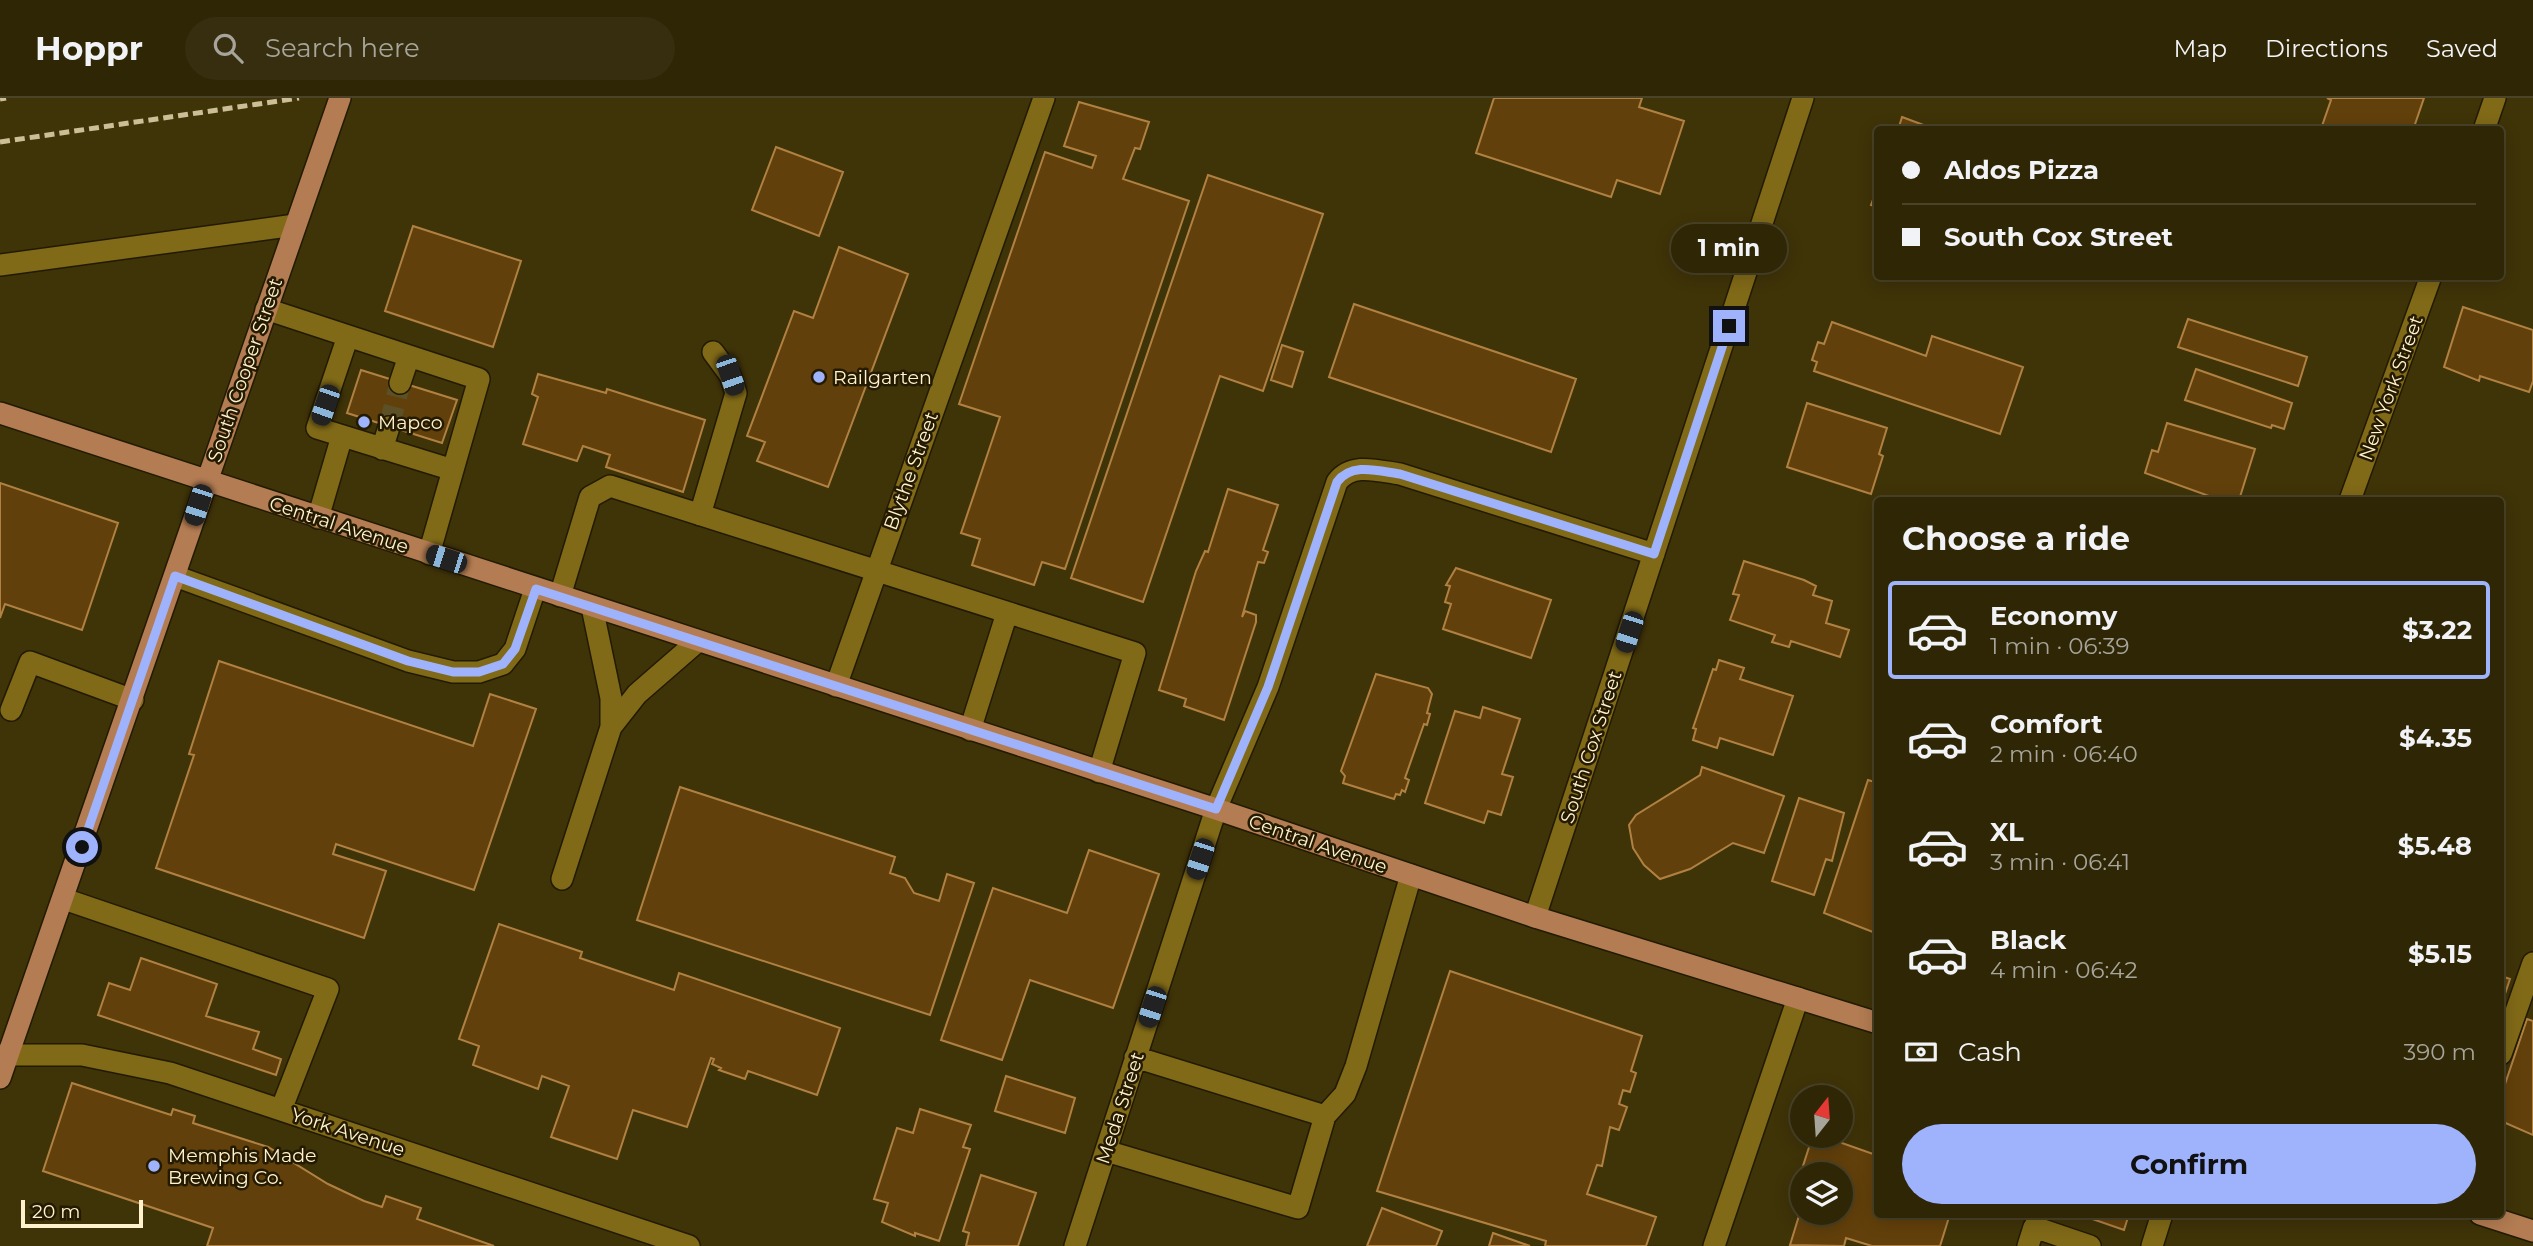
<!DOCTYPE html>
<html lang="en">
<head>
<meta charset="utf-8">
<style>
	:root { --surface:#2f2606; --page:#372e10; --text:#f1f3f6; --muted:#a7a59b; --line:#4a4328; --accent:#9fb3fd }
	body { margin:0; font-family:Montserrat,sans-serif; background:var(--page); color:var(--text); height:100vh; display:flex; flex-direction:column; font-size:26px; white-space:nowrap }
	* { box-sizing:border-box; margin:0 }
	p { font-size:23px; color:var(--muted) }
	.icon { flex:none; width:38px; height:38px; fill:none; stroke:currentColor; stroke-width:2; stroke-linecap:round; stroke-linejoin:round }
	.map { position:relative; flex:1; overflow:hidden }
	.drawer { position:absolute; left:1874px; top:399px; width:630px; height:721px; display:flex; flex-direction:column; background:var(--surface); border-radius:7px; box-shadow:0 4px 18px #0003,0 0 0 2px var(--line) }
	.drawer>* { flex:none }
	.guide { position:absolute; left:1874px; top:28px; width:630px; height:154px; border-radius:7px; box-shadow:0 4px 18px #0003,0 0 0 2px var(--line); display:grid; align-content:center; height:154px; padding:0 28px; background:var(--surface) }
	.needle { width:46px; rotate:17deg }
	.tools { position:absolute; left:1790px; top:987px; display:grid; gap:14px }
	.tools a { display:grid; place-items:center; width:63px; height:63px; border-radius:50%; background:var(--surface); box-shadow:0 4px 18px #0003,0 0 0 2px var(--line); font-size:35px }
	.scale { position:absolute; left:21px; bottom:18px; width:122px; box-sizing:border-box; padding-left:7px; border:4px solid #fff2cd; border-top:0; font-size:19px; line-height:24px; white-space:nowrap; color:#fff2cd; -webkit-text-stroke:5px #241a00; paint-order:stroke }
	.end { position:absolute; width:32px; height:32px; margin:-16px; border:9px solid #9fb3fd; background:#111; box-shadow:0 0 0 4px #111 }
	.from { border-radius:50% }
	.bubble { position:absolute; height:49px; border-radius:24px; background:var(--surface); box-shadow:0 4px 18px #0003,0 0 0 2px var(--line); font-size:23px; font-weight:700; line-height:49px; text-align:center }
	.car { position:absolute; width:21px; height:42px; margin:-21px -10px; border-radius:9px; box-shadow:0 0 5px 2px #0007; background:linear-gradient(#222 24%,#8ab4d8 0 40%,#222 0 76%,#8ab4d8 0 86%,#222 0) }
	.guide b { display:flex; align-items:center; gap:24px; height:66px; font-size:26px }
	.guide b+b { border-top:2px solid var(--line) }
	.guide i { width:18px; height:18px; background:var(--text) }
	ul { padding:0; list-style:none }
	li { display:flex; align-items:center; gap:21px; height:98px; margin:0 14px 10px; padding:0 14px; border:4px solid transparent; border-radius:7px }
	li div { flex:1 }
	li b { display:block; font-size:26px }
	li em { font-style:normal; font-weight:700 }
	li.current { border-color:var(--accent) }
	li>.icon { width:63px; height:63px; stroke-width:1.5 }
	h2 { padding:0 28px; font-size:32px; line-height:84px }
	.pay { display:flex; align-items:center; gap:18px; height:77px; padding:0 28px; font-size:26px }
	.pay p { margin-inline-start:auto }
	.cta { display:flex; gap:14px; margin-top:auto; padding:14px 28px }
	.cta a { flex:1; height:80px; border-radius:42px; background:var(--accent); color:#111; font-size:28px; font-weight:700; line-height:80px; text-align:center }
	header { display:flex; align-items:center; gap:42px; box-sizing:border-box; height:98px; padding:0 35px; background:var(--surface); border-bottom:2px solid var(--line) }
	header strong { font-size:33px }
	nav { display:flex; gap:38px; margin-inline-start:auto; font-size:24px }
	.search { width:490px; height:63px; background:var(--page); display:flex; align-items:center; gap:18px; box-sizing:border-box; padding:0 24px; border-radius:38px; color:var(--muted); font-size:26px }
	.map>svg:first-child { display:block }
	.building { fill:#62400b; stroke:#b18142; stroke-width:2 }
	.lines { fill:none; stroke-linecap:round; stroke-linejoin:round }
	.minor-tunnel { stroke:#5c5026; stroke-width:21; stroke-dasharray:21 10; stroke-linecap:butt }
	.minor-casing { stroke:#221b04; stroke-width:24 }
	.major-casing { stroke:#221b04; stroke-width:24 }
	.minor { stroke:#806917; stroke-width:21 }
	.major { stroke:#b37c52; stroke-width:21 }
	.rail { stroke:#ccbf98; stroke-width:5; stroke-dasharray:10 5; stroke-linecap:butt }
	.route { stroke:#9fb3fd; stroke-width:9 }
	.poi-dot { fill:#9fb3fd; stroke:#241a00; stroke-width:2.5 }
	.labels { text-anchor:middle; dominant-baseline:central; stroke-width:5; stroke-linejoin:round; paint-order:stroke }
	.street-label { font-size:19px; fill:#fff2cd; stroke:#241a00 }
	.poi-label { font-size:19px; fill:#fff2cd; stroke:#241a00; text-anchor:start }
</style>
</head>
<body>
<header>
<strong>Hoppr</strong>
<div class="search"><svg class="icon" aria-label="search" viewBox="0 0 24 24"><circle cx="10" cy="10" r="6"/><path d="M15 15l6 6"/></svg>Search here</div>
<nav><a>Map</a><a>Directions</a><a>Saved</a></nav>
</header>
<div class="map">
<svg width="2533" height="1148" viewBox="0 0 2533 1148">
	<rect width="100%" height="100%" fill="#3f3308"/>
	<!-- building -->
	<path class="building" d="M1494 0H1642L1639 9 1684 23 1660 96 1617 82 1611 99 1476 55Z
		M2327 0H2424L2413 32H2333L2322 28 2331 2Z
		M1079 4 1149 24 1140 51 1135 50 1123 81 1189 103 1065 471 1042 464 1034 487 972 467 980 441 961 435 1000 319 959 306 1045 54 1092 70 1096 58 1064 48Z
		M1902 19 1937 32H1898Z
		M776 49 843 74 819 138 752 112Z
		M1208 77 1323 116 1263 293 1220 278 1143 504 1071 480Z
		M1878 88V109L1871 107Z
		M413 128 521 163 493 249 385 213Z
		M839 149 908 176 828 389 757 363 765 344 747 338 794 213 813 220Z
		M1354 206 1576 281 1551 354 1329 279Z
		M2463 209 2533 232V283L2529 294 2480 278 2479 283 2444 269Z
		M2188 221 2307 259 2298 288 2178 249Z
		M1832 224 1926 258 1932 238 2023 269 2000 336 1814 273 1817 264 1812 262 1818 244 1824 246Z
		M1282 247 1303 254 1292 289 1271 282Z
		M2196 271 2292 305 2284 331 2272 327 2271 330 2185 302Z
		M361 272 457 302 442 345 347 315Z
		M538 276 606 295 607 291 705 322 683 394 606 369 610 357 583 348 577 363 523 346 538 299 532 296Z
		M1807 305 1887 330 1879 356 1883 358 1871 396 1787 369Z
		M2167 325 2255 351 2239 402H2220L2145 375 2152 352 2158 354Z
		M0 385 118 425 82 532 5 506 0 520Z
		M1228 391 1278 407 1263 452 1268 454 1264 465 1258 464 1242 519 1245 513 1256 517V524L1224 622 1184 608 1186 601 1159 592 1196 473 1205 453 1208 454Z
		M1744 463 1804 482 1816 488 1813 497 1832 503 1826 525 1849 532 1840 559 1791 543 1789 549 1772 544 1775 537 1730 522 1739 497 1733 496Z
		M1456 470 1551 502 1531 560 1443 531 1451 506 1445 504 1450 488 1446 487Z
		M1719 562 1744 570 1740 581 1793 598 1773 657 1720 640 1717 650 1693 642 1696 631 1693 630 1713 571 1716 572Z
		M219 563 473 648 490 596 536 611 474 792 336 746 333 756 386 773 364 840 156 770 194 657 189 656Z
		M1376 576 1428 590 1432 596 1427 615 1430 616 1427 627 1424 626 1405 680 1409 682 1405 694 1402 692 1400 697 1396 696 1394 701 1343 685 1345 678 1341 673Z
		M1483 609 1520 621 1502 676 1513 679 1501 717 1488 713 1484 725 1425 705 1455 613 1480 620Z
		M1702 669 1784 698 1764 755 1733 745 1690 771 1660 781 1644 767 1633 750 1629 727 1636 717 1700 677Z
		M1868 682 1878 685V836L1824 815Z
		M680 689 895 759 890 775 905 780 914 795 939 803 947 776 974 785 930 917 637 822Z
		M1799 700 1844 715 1832 763 1826 761 1814 797 1772 783Z
		M1089 752 1159 776 1113 910 1030 882 1002 962 941 942 993 790 1067 815Z
		M499 826 582 854 580 860 674 892 679 875 840 930 817 997 748 973 745 981 719 972 721 970 712 966 714 961 711 960 687 1029 633 1012 617 1061 551 1039 569 988 542 978 538 991 473 967 479 948 459 941Z
		M141 860 217 886 206 918 259 934 253 951 281 961 276 977 98 917 109 885 130 892Z
		M1450 873 1642 938 1631 973 1636 975 1630 994 1623 992 1619 1006 1627 1009 1619 1032 1610 1029 1602 1068 1597 1067 1587 1096 1656 1119 1646 1148H1545L1546 1143 1377 1093Z
		M2501 878 2510 881 2501 908Z
		M2527 921 2533 923V1037L2501 1023V998Z
		M1006 978 1075 1000 1065 1035 995 1013Z
		M72 985 171 1017 173 1011 195 1018 193 1025 268 1049 328 1086 364 1103 382 1109 386 1098 421 1110 417 1121 494 1148H207L213 1130 43 1073Z
		M920 1011 971 1027 963 1049 970 1051 939 1143 915 1135V1138L882 1124 888 1105 874 1101 897 1030 913 1035Z
		M1825 1039 1873 1056 1878 1042V1116H1950L1940 1148H1872L1846 1140 1844 1148 1790 1147 1802 1108V1115H1841V1076H1813L1814 1072 1803 1068 1812 1040 1823 1044Z
		M981 1077 1036 1095 1018 1148H966L969 1135 963 1133Z
		M1382 1110 1442 1133 1436 1148H1367Z
		M2078 1116H2129L2124 1132Z
		M1493 1135 1530 1148H1489Z"/>
	<g class="lines">
		<!-- minor-tunnel -->
		<path class="minor-tunnel" d="M389 329 400 285"/>
		<defs>
			<path id="minor" d="M2484 32 2495 0
				M0 167 295 127
				M266 211 479 281 429 456
				M348 238 317 330 453 372
				M400 285 409 258
				M382 351 389 329
				M2350 402 2431 178
				M700 417 736 295 730 277 713 254
				M318 420 342 338
				M175 478 408 563 453 574H479L503 566 515 551 535 491
				M560 498 590 399 610 388 1135 555 1099 674
				M836 588 1044 0
				M11 612 30 564 133 602
				M611 629 637 596 698 543
				M970 632 1007 515
				M562 781 611 629V600L592 509
				M64 801 328 891 281 1012
				M1535 819 1803 0
				M2501 956 2533 865
				M0 957H82L170 975 689 1148
				M1325 1018 1345 996 1356 968 1411 777
				M1106 1053 1298 1110 1325 1018 1135 959
				M1075 1148 1216 711 1268 589 1337 384C1352 364 1378 373 1400 376L1654 456
				M1714 1148 1798 900
				M2028 1148 2034 1129 2090 1148
				M2152 1148 2162 1116"/>
			<path id="major" d="M0 315 1216 711 1535 819 1878 925
				M0 980 340 0
				M2480 1116 2533 1133"/>
		</defs>
		<!-- minor casing -->
		<use href="#minor" class="minor-casing"/>
		<!-- major casing -->
		<use href="#major" class="major-casing"/>
		<!-- minor -->
		<use href="#minor" class="minor"/>
		<!-- major -->
		<use href="#major" class="major"/>
		<!-- rail -->
		<path class="rail" d="M0 1 6 0
			M0 44 299 0"/>
	</g>
	<g class="lines">
		<!-- route -->
		<path class="route" d="M82 749 175 478 408 563 453 574H479L503 566 515 551 536 491 1216 711 1268 589 1337 384C1352 364 1378 373 1400 376L1654 456 1729 228"/>
	</g>
	<!-- markers -->
	<g class="poi-dot">
		<circle cx="819" cy="279" r="7"/>
		<circle cx="364" cy="324" r="7"/>
		<circle cx="154" cy="1068" r="7"/>
	</g>
	<g class="labels">
		<!-- street labels -->
		<g class="street-label">
			<text transform="translate(245 272) rotate(-71)">South Cooper Street</text>
			<text transform="translate(2391 290) rotate(-70)">New York Street</text>
			<text transform="translate(911 373) rotate(-70)">Blythe Street</text>
			<text transform="translate(339 427) rotate(18)">Central Avenue</text>
			<text transform="translate(1591 649) rotate(-72)">South Cox Street</text>
			<text transform="translate(1318 746) rotate(19)">Central Avenue</text>
			<text transform="translate(1120 1010) rotate(-72)">Meda Street</text>
			<text transform="translate(348 1034) rotate(18)">York Avenue</text>
		</g>
		<!-- poi labels -->
		<g class="poi-label">
			<text x="833" y="279">Railgarten</text>
			<text x="378" y="324">Mapco</text>
			<text x="168" y="1057">Memphis Made<tspan x="168" dy="22">Brewing Co.</tspan></text>
		</g>
	</g>
</svg>
<div class="tools">
<a><svg class="needle" viewBox="-14 -14 28 28"><path d="M0-13l5 13h-10z" fill="#e53935"/><path d="M0 13l5-13h-10z" fill="#a7a59b"/></svg></a>
<a><svg class="icon" aria-label="layers" viewBox="0 0 24 24"><path d="M12 4l9 5-9 5-9-5zM3 14l9 5 9-5"/></svg></a>
</div>
<div class="scale">20 m</div>
<i class="end from" style="left:82px;top:749px"></i>
<i class="end" style="left:1729px;top:228px"></i>
<div class="bubble" style="left:1671px;top:126px;width:116px">1 min</div>
<i class="car" style="left:730px;top:277px;rotate:161deg"></i>
<i class="car" style="left:325px;top:307px;rotate:199deg"></i>
<i class="car" style="left:198px;top:407px;rotate:198deg"></i>
<i class="car" style="left:446px;top:461px;rotate:288deg"></i>
<i class="car" style="left:1629px;top:534px;rotate:198deg"></i>
<i class="car" style="left:1200px;top:761px;rotate:198deg"></i>
<i class="car" style="left:1152px;top:909px;rotate:198deg"></i>
<div class="guide">
<b><i class="from"></i>Aldos Pizza</b>
<b><i></i>South Cox Street</b>
</div>
<section class="drawer">
<h2>Choose a ride</h2>
<ul>
<li class="current"><svg class="icon" aria-label="car" viewBox="0 0 24 24"><path d="M5 17H2v-5l4-1 3-4h7l3 4 3 1v5h-3M9 17h6M6 11h13"/><circle cx="7" cy="17" r="2"/><circle cx="17" cy="17" r="2"/></svg><div><b>Economy</b><p>1 min · 06:39</p></div><em>$3.22</em></li>
<li><svg class="icon" aria-label="car" viewBox="0 0 24 24"><path d="M5 17H2v-5l4-1 3-4h7l3 4 3 1v5h-3M9 17h6M6 11h13"/><circle cx="7" cy="17" r="2"/><circle cx="17" cy="17" r="2"/></svg><div><b>Comfort</b><p>2 min · 06:40</p></div><em>$4.35</em></li>
<li><svg class="icon" aria-label="car" viewBox="0 0 24 24"><path d="M5 17H2v-5l4-1 3-4h7l3 4 3 1v5h-3M9 17h6M6 11h13"/><circle cx="7" cy="17" r="2"/><circle cx="17" cy="17" r="2"/></svg><div><b>XL</b><p>3 min · 06:41</p></div><em>$5.48</em></li>
<li><svg class="icon" aria-label="car" viewBox="0 0 24 24"><path d="M5 17H2v-5l4-1 3-4h7l3 4 3 1v5h-3M9 17h6M6 11h13"/><circle cx="7" cy="17" r="2"/><circle cx="17" cy="17" r="2"/></svg><div><b>Black</b><p>4 min · 06:42</p></div><em>$5.15</em></li>
</ul>
<div class="pay"><svg class="icon" aria-label="cash" viewBox="0 0 24 24"><path d="M3 7h18v10H3z"/><circle cx="12" cy="12" r="2"/></svg>Cash<p>390 m</p></div>
<div class="cta"><a>Confirm</a></div>
</section>
</div>
</body>
</html>
